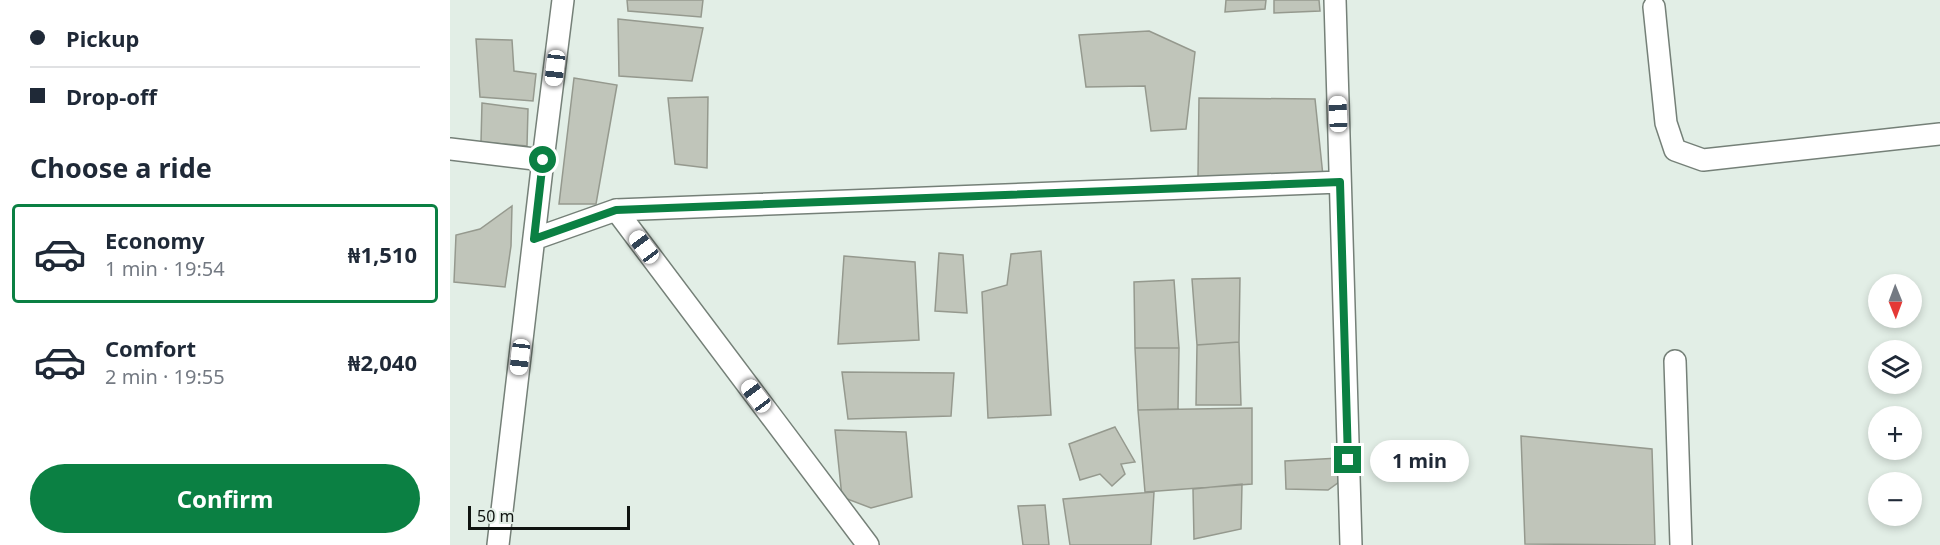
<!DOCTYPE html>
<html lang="en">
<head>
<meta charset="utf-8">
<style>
	:root { --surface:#fff; --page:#f2f2f3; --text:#1f2937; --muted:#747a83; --line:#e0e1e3; --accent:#0b8043 }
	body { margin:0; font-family:"Noto Sans",sans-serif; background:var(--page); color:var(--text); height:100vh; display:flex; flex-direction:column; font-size:22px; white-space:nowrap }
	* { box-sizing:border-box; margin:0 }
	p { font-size:20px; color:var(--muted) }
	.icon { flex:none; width:33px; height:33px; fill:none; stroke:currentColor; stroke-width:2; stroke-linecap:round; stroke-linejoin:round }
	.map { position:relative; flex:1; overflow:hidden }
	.panel { display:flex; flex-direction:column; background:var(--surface); width:450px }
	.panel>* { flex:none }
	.guide { display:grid; align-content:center; height:132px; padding:0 30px; background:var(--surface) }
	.needle { width:39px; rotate:179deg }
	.fabs { position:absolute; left:1418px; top:274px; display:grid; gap:12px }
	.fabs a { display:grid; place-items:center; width:54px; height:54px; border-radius:50%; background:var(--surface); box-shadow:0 3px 9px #0003; font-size:30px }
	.scale { position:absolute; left:18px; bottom:15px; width:162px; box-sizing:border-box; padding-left:6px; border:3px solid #0f1310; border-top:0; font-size:16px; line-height:21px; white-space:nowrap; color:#0f1310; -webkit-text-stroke:4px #e2eee6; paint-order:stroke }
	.end { position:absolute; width:27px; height:27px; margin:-14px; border:8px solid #0b8043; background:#fff; box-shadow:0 0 0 3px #fff }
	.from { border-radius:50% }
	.bubble { position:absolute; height:42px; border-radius:21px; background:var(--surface); box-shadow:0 3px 9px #0003; font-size:20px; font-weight:700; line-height:42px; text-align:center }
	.car { position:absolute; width:18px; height:36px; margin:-18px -9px; border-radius:8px; box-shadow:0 0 4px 2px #0007; background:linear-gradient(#fff 24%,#345 0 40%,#fff 0 76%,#345 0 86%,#fff 0) }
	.guide b { display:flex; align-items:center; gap:21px; height:57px; font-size:22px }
	.guide b+b { border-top:2px solid var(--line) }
	.guide i { width:15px; height:15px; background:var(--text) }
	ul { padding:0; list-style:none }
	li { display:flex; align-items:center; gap:18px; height:99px; margin:0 12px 9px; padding:0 18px; border:3px solid transparent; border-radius:6px }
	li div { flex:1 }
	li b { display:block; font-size:22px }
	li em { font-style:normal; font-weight:700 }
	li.current { border-color:var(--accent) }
	li>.icon { width:54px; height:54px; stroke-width:1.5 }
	h2 { padding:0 30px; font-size:27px; line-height:72px }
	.button { display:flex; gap:12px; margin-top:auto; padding:12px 30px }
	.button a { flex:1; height:69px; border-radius:36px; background:var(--accent); color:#fff; font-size:24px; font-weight:700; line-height:69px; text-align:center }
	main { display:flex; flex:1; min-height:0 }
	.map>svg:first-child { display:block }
	.building { fill:#c0c5ba; stroke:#95998e; stroke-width:1.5 }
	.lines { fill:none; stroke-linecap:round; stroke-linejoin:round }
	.street-casing { stroke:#758078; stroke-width:24 }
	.street { stroke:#fff; stroke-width:21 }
	.route { stroke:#0b8043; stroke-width:8 }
</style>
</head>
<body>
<main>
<section class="panel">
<div class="guide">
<b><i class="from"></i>Pickup</b>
<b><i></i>Drop-off</b>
</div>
<h2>Choose a ride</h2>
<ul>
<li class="current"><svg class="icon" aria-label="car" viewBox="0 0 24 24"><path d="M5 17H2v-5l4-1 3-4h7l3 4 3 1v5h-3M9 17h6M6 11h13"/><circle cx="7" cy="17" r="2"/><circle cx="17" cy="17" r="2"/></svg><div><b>Economy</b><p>1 min · 19:54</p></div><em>₦1,510</em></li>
<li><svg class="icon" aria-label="car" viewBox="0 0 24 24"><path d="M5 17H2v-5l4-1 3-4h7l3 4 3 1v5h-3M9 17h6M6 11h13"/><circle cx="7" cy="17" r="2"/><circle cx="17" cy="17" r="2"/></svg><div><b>Comfort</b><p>2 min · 19:55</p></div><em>₦2,040</em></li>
</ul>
<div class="button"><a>Confirm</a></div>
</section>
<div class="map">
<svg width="1490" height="545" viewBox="0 0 1490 545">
	<rect width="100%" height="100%" fill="#e2eee6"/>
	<!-- building -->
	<path class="building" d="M177 0H253L251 17 178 11Z
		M776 0H816L815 9 775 12Z
		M824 0H869L870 11 824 13Z
		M168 19 253 28 242 81 169 76Z
		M699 31 745 52 736 129 701 131 695 86 636 87 629 35Z
		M26 39 62 40 64 71 86 74 83 101 30 97Z
		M124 78 167 85 146 204H109Z
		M258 97 257 168 225 164 218 98Z
		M749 98 865 99 873 176 748 177Z
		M32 103 78 109 77 146 31 142Z
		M62 206 61 246 55 287 4 282 6 235 30 229Z
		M591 251 601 415 538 418 532 292 557 285 561 254Z
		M489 253 513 255 517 313 485 311Z
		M394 256 465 262 469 340 388 344Z
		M790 278 789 342 747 345 742 279Z
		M724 280 729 348H685L684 282Z
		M789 342 791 405H746L747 345Z
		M685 348H729L728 409 688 410Z
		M392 372 504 373 501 416 398 419Z
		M802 408V484L695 492 688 410Z
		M665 427 685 462 671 464 675 474 662 486 650 474 630 480 619 444Z
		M385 430 456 432 462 497 421 508 392 497Z
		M1071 436 1202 449 1205 545 1075 544Z
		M889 458V482L878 490 836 489 835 461Z
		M792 484 791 529 744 539 743 489Z
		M704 492 701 545H620L613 499Z
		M595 505 599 545H573L568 506Z"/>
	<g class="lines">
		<defs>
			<path id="street" d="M885 0 901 545
				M1204 7 1216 123 1225 150 1253 160 1490 134
				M0 149 93 160
				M166 210 890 182
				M84 239 166 210 418 545
				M1225 361 1231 545
				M48 545 93 160 113 0"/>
		</defs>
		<!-- street casing -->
		<use href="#street" class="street-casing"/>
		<!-- street -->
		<use href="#street" class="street"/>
	</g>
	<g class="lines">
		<!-- route -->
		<path class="route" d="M93 160 84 239 166 210 890 182 898 460"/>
	</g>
</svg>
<div class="fabs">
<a><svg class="needle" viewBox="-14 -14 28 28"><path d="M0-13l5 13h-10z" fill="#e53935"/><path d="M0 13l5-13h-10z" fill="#747a83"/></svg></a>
<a><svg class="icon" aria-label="layers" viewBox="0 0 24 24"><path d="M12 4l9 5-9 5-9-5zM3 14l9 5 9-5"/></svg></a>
<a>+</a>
<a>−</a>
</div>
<div class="scale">50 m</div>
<i class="end from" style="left:93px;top:160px"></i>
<i class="end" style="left:898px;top:460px"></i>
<div class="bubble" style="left:920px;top:440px;width:99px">1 min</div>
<i class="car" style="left:105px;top:68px;rotate:187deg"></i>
<i class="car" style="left:888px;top:114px;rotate:358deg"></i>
<i class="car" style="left:194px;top:247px;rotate:323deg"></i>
<i class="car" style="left:70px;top:357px;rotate:187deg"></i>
<i class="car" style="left:306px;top:396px;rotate:323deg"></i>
</div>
</main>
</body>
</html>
